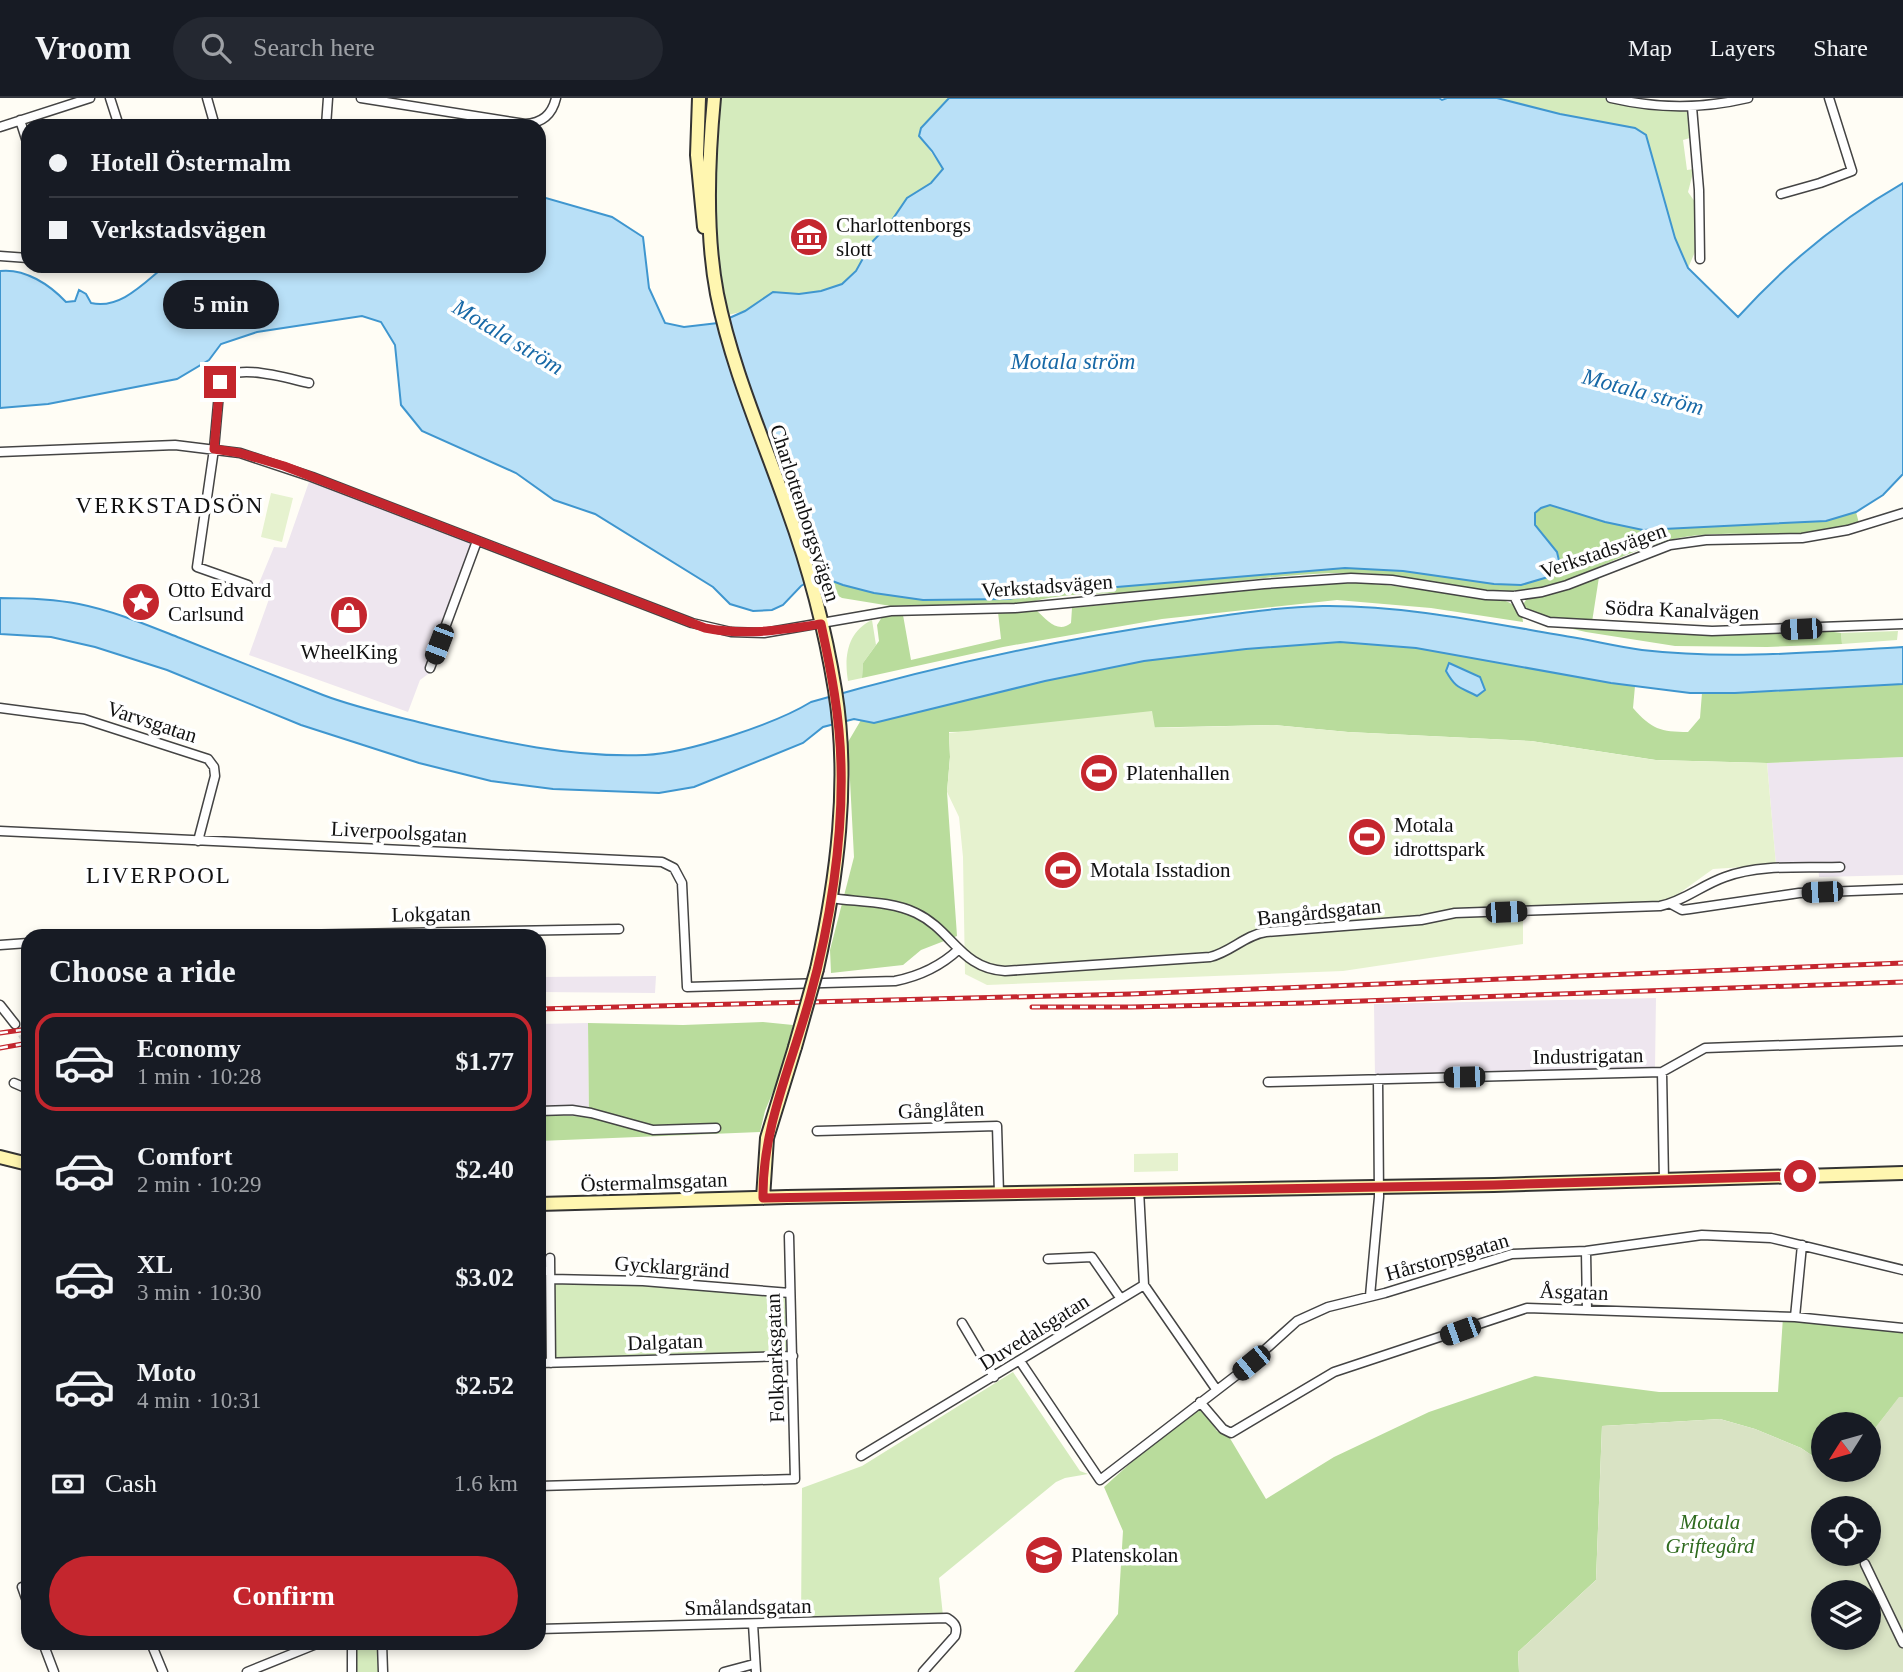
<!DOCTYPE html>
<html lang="en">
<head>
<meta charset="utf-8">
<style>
	:root { --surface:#171b24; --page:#242831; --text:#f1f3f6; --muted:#9ea1a6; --line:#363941; --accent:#c4262e }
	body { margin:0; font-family:Georgia,serif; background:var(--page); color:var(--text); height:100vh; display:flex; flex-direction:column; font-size:26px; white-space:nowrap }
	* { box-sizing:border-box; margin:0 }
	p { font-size:23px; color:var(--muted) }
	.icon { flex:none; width:38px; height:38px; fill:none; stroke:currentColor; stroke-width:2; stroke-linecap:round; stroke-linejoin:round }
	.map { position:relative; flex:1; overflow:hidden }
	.details { position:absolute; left:21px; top:831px; width:525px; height:721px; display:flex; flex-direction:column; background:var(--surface); border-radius:21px; box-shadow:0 4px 10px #0003 }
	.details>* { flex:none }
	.hud { position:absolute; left:21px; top:21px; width:525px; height:154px; border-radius:21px; box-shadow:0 4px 10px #0003; display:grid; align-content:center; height:154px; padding:0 28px; background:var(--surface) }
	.needle { width:46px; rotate:233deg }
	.controls { position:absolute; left:1811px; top:1314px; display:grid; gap:14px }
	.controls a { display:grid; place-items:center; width:70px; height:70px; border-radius:50%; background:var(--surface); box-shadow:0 4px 10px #0003; font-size:35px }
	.end { position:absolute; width:32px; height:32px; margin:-16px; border:9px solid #c4262e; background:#fff; box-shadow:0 0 0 4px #fff }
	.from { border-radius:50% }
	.bubble { position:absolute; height:49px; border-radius:24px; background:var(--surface); box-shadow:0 4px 10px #0003; font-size:23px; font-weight:700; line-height:49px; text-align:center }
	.car { position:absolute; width:21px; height:42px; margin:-21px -10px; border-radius:9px; box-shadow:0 0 5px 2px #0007; background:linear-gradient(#222 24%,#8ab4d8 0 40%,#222 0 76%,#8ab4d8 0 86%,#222 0) }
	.hud b { display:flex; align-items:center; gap:24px; height:66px; font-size:26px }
	.hud b+b { border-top:2px solid var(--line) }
	.hud i { width:18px; height:18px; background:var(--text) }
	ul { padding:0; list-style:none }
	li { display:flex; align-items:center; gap:21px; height:98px; margin:0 14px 10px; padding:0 14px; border:4px solid transparent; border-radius:21px }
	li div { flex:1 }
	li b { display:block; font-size:26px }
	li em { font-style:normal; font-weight:700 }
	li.current { border-color:var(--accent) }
	li>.icon { width:63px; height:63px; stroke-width:1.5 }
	h2 { padding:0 28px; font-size:32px; line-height:84px }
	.pay { display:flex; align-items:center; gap:18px; height:77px; padding:0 28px; font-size:26px }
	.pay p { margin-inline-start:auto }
	.cta { display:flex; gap:14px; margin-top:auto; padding:14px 28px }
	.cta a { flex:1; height:80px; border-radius:42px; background:var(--accent); color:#fff; font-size:28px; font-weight:700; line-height:80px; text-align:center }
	header { display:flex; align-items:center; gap:42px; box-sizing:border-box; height:98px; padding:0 35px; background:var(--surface); border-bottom:2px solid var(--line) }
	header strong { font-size:33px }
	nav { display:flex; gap:38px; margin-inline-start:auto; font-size:24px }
	.search { width:490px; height:63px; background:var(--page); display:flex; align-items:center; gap:18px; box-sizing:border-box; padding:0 24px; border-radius:38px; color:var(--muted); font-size:26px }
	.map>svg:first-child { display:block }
	.industrial { fill:#eee6ef }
	.green { fill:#d5ebbd }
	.forest { fill:#b9dc9c }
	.cemetery { fill:#d9e3c4; fill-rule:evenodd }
	.pitch { fill:#e6f2cf }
	.water { fill:#b9e0f7; stroke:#3f96cf; stroke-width:2 }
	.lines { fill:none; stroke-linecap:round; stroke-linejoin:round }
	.street-tunnel { stroke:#dbdad3; stroke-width:8; stroke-dasharray:8 4; stroke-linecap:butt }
	.street-casing { stroke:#444; stroke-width:11 }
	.secondary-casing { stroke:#333; stroke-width:16 }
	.street { stroke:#fff; stroke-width:8 }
	.secondary { stroke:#fff6b0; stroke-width:12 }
	.rail-casing { stroke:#c4262e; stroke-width:5 }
	.rail { stroke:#fff; stroke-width:2.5; stroke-dasharray:8; stroke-linecap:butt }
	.secondary-bridge-casing { stroke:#333; stroke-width:16; stroke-linecap:butt }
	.secondary-bridge { stroke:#fff6b0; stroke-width:12 }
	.route { stroke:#c4262e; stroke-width:9 }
	.labels { text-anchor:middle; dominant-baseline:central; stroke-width:7; stroke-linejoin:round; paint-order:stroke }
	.poi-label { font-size:21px; fill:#111; stroke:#fff; text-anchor:start }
	.street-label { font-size:21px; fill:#111; stroke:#fff }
	.park-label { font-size:21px; font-style:italic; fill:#2f6b1f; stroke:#fff }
	.water-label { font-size:23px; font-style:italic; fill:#1768a6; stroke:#fff }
	.neighbourhood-label { font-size:23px; letter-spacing:2px; fill:#111; stroke:#fff }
</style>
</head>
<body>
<header>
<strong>Vroom</strong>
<div class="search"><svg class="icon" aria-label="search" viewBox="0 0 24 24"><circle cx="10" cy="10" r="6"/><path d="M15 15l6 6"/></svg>Search here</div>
<nav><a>Map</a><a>Layers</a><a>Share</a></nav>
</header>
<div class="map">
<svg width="1903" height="1574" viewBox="0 0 1903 1574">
	<rect width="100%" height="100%" fill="#fffdf5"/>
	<!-- industrial -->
	<path class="industrial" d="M310 381 478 444 431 574 420 582 408 614 249 557 269 501 255 495 274 449 286 450Z
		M1903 659V777L1819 779 1818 766 1776 767 1767 665Z
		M656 878 655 895 539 894V879Z
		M1656 900 1655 970 1375 979 1374 906Z
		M588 925 589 1019 539 1016V926Z"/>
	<!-- green -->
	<path class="green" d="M722 0H949L919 37 943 71 931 85 907 100 890 125 872 144 856 173 842 186 821 193 799 196 773 194 745 213 728 217 719 162 716 126V13Z
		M1497 0H1609L1651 9 1687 14 1690 40 1683 42 1687 72 1694 71 1688 94 1695 104V154L1688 170 1675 140 1646 37 1635 30 1560 16Z
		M872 522 876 547 863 565 862 580 848 583C844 559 847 534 872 522Z
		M1898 533 1897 542 1842 546 1841 535Z
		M547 1181 786 1193 792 1262 547 1267Z
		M1013 1274 1080 1373 1088 1376 1065 1380 1056 1384 939 1480 943 1518 801 1526 802 1390 862 1368Z
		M350 1545H380L381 1574H351Z"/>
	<!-- forest -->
	<path class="forest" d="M1550 407 1605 424 1643 432 1826 423 1856 414 1859 425C1836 430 1813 435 1790 436 1752 437 1711 433 1674 441 1619 453 1569 492 1513 493 1467 494 1422 479 1376 476 1301 471 1223 487 1148 493 1108 497 1066 493 1028 505L891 508 842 500 830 493 824 481 874 495 923 502 1008 501 1032 497 1048 491 1069 493 1300 473 1345 470 1403 473 1557 454 1535 427V415L1541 410Z
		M1599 479 1592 524C1573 523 1533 526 1522 508L1526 502 1568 491Z
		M1358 485C1398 487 1437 494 1476 500 1486 502 1500 500 1508 504 1516 507 1523 516 1523 524L1431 510 1337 502 1162 521 1003 549 862 580 863 565 879 543 877 527 882 519 903 517 911 562 1001 541 998 514 1037 513C1047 522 1058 536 1071 525L1072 510 1316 486Z
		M1555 527 1820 532 1841 535 1842 546 1767 549 1675 548 1586 534Z
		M1340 544 1416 550 1635 588 1633 610C1651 631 1661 634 1688 634L1700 620 1702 595 1787 593 1903 586V659L1767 665 1656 662 1531 643 1348 634 1274 627 949 634 950 659 947 694 957 838 921 852 903 867 831 875 830 852 854 759 848 644 861 622 874 625C962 600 1054 578 1144 563 1209 553 1274 549 1340 544Z
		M763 924 793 927 782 972 765 1013 760 1034 539 1043V1016L589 1019 588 925 683 927Z
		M1783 1219 1903 1228V1299L1899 1300 1869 1338V1326H1824L1823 1365 1801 1350 1755 1331 1720 1321 1602 1328 1596 1482 1518 1554 1519 1574H1074L1118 1516 1123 1433 1104 1389 1198 1304 1217 1333 1228 1337 1266 1401 1334 1359 1429 1314 1535 1278 1659 1294H1778Z"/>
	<!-- cemetery -->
	<path class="cemetery" d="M1899 1299H1903V1574H1519L1518 1554 1596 1482 1602 1328 1720 1321 1755 1331 1801 1350 1823 1365 1824 1372 1838 1374 1840 1372H1869V1338ZM1824 1410H1869V1456H1824ZM1824 1494H1869V1540H1824Z"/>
	<!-- pitch -->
	<path class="pitch" d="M271 395 293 400 282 444 261 439Z
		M1152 613 1155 630 1274 627 1348 634 1531 643 1655 662 1767 665 1776 767 1713 771 1656 812H1523V846L1343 873 987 887 965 876 963 759 959 719 947 694 950 659 949 635Z
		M1178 1055V1073L1134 1074V1056Z"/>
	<!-- water -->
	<path class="water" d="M949 0H1439L1442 2 1447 0H1497L1560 16 1635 30 1646 37 1675 140 1688 170 1738 219C1786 166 1842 120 1903 85V376L1883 397 1856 414 1826 423 1643 432 1605 424 1550 407 1541 410 1535 415V427L1557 454 1560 467 1548 479 1521 487 1494 486 1403 473 1345 470 1069 493 1048 491 1032 497 1008 501 923 502 874 495 843 487 827 481 808 484 801 488 783 507 772 512 753 513 730 506 713 489 595 416 554 402 516 375 422 333 401 307 395 247 381 224 362 218 257 234 221 246 209 262 177 281 48 306 0 310V173C25 170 50 187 66 204L75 203 79 192 86 196 91 205C120 212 144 185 165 168H539V98L612 119 643 139 649 190 665 225 684 229 718 225 745 213 773 194 799 196 821 193 842 186 856 173 872 144 890 125 907 100 931 85 943 71 932 53 919 38 921 30Z
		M0 500C26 500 53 501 79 506 114 513 147 527 180 540 227 559 275 578 323 597 357 610 395 618 430 627 500 644 573 660 645 657 688 655 775 626 811 604 932 569 1055 542 1180 524 1227 517 1276 509 1323 508 1408 507 1493 526 1577 540 1599 544 1620 549 1642 552 1729 562 1816 554 1903 549V586L1735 595H1690L1611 585 1416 550 1340 544 1246 551 1144 563 1045 583 874 625 854 621 823 629 803 645 694 689 659 695 553 691 491 683 419 665 301 627 167 572 95 549 51 539 0 536Z
		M1449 565 1480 579 1485 592 1477 598C1460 589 1456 591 1446 573Z"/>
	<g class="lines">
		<!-- street-tunnel -->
		<path class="street-tunnel" d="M15 926 28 946"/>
		<defs>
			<path id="street" d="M110 0 119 28
				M207 0 215 28
				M361 0 525 26C542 25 552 17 556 0
				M1611 0C1659 11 1701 11 1748 0
				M1692 9 1699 92 1700 161
				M20 22 28 47
				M326 28 328 0
				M0 29 90 0
				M1781 96 1820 85 1852 73 1829 0
				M0 158 28 160
				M0 354 175 347 240 355 312 379 692 525 731 534 764 535 891 513 1015 510 1264 486 1351 480 1392 482 1486 497 1514 498 1542 494 1567 487 1670 447 1706 442 1802 440 1848 432 1903 415
				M248 487 197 469 214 351 220 284C233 263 289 281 309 285
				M1514 498 1522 514 1549 524 1712 533 1903 526
				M430 570 477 443
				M0 610 84 621 208 661 214 669 215 678 198 743
				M0 733 662 764 674 770 682 785 687 889 895 883C920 878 940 869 959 851
				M830 800C858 804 891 803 916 815 952 832 961 871 1005 873L1210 859C1231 854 1245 837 1266 834L1421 822 1455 815 1660 808C1684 803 1702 787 1725 779 1760 766 1803 770 1840 769
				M1671 806 1682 812 1690 811 1799 795 1903 791
				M244 838 619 831
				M0 847 28 845
				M0 907 15 926
				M1662 974 1664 1083
				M1268 984 1662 974 1705 950 1903 943
				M14 985 28 991
				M539 1013 572 1012 591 1015 653 1032 716 1030
				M817 1033 997 1028 999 1096
				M1586 1153 1587 1212
				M550 1160 551 1265
				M1048 1161 1092 1159 1121 1201
				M539 1173H550
				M551 1181 643 1183 790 1195
				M1144 1187 1216 1291
				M1370 1198 1379 1099 1378 981
				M1795 1219 1802 1147
				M962 1225 994 1279
				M1020 1263 1100 1382 1238 1276 1297 1223 1328 1209 1385 1195 1512 1156 1586 1153 1702 1137 1771 1140 1903 1172
				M539 1265 793 1258
				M1200 1304 1223 1331 1231 1335 1334 1274 1527 1210 1795 1219 1903 1230
				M861 1358 1144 1187 1139 1092
				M539 1388 795 1381 789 1138
				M1865 1466 1903 1545
				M28 1487 22 1489 28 1506
				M753 1526 756 1574
				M539 1531 947 1520C955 1525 958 1529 955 1538L923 1574
				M43 1545 54 1574
				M151 1545 163 1574
				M352 1545V1574
				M382 1545 383 1574
				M247 1574 319 1545
				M724 1574 754 1566"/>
			<path id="secondary" d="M699 0 697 57 704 129
				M714 0C708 63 705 133 717 196 732 271 763 340 788 412 809 470 825 531 835 592 850 684 837 781 817 871
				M0 1059 28 1066
				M763 1100 767 1040 795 949
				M539 1106 787 1099 1494 1087 1903 1075"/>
		</defs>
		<!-- street casing -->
		<use href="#street" class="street-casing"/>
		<!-- secondary casing -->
		<use href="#secondary" class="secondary-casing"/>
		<!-- street -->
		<use href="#street" class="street"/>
		<!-- secondary -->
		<use href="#secondary" class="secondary"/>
		<defs>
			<path id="rail" d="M1032 909H1131L1305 905 1903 884
				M539 911 1130 896 1903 865
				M0 935 28 931
				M0 950 28 945"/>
		</defs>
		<!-- rail casing -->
		<use href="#rail" class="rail-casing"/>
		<!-- rail -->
		<use href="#rail" class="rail"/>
		<defs>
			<path id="secondary-bridge" d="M795 949 817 871"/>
		</defs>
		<!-- secondary-bridge casing -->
		<use href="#secondary-bridge" class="secondary-bridge-casing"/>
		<!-- secondary-bridge -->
		<use href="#secondary-bridge" class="secondary-bridge"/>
	</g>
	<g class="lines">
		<!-- route -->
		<path class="route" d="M220 284 214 351 240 355 284 368 705 530C746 538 781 532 821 526 831 572 840 619 841 667 843 742 830 827 810 899 792 966 762 1029 763 1100L1494 1087 1800 1078"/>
	</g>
	<!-- icons -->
	<defs>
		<symbol id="museum-disc" viewBox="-11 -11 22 22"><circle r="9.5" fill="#c4262e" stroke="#fff"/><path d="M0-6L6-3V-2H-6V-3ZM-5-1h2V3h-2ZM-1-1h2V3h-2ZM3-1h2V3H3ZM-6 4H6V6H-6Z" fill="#fff"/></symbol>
		<symbol id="sight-disc" viewBox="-11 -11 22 22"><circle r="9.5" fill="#c4262e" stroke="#fff"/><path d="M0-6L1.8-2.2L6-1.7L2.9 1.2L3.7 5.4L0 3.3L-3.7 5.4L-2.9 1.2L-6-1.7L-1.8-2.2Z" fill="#fff"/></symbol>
		<symbol id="shop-disc" viewBox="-11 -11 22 22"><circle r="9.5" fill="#c4262e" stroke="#fff"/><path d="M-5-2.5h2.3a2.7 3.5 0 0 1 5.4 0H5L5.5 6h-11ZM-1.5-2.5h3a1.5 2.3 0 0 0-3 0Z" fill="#fff"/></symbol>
		<symbol id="stadium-disc" viewBox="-11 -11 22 22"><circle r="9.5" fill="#c4262e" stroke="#fff"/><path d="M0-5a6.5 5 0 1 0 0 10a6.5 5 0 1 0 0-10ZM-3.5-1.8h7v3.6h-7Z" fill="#fff"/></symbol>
		<symbol id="school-disc" viewBox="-11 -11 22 22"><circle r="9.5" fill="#c4262e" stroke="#fff"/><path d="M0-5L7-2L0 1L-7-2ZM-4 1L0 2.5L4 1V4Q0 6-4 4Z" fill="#fff"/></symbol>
	</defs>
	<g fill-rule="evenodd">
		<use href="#museum-disc" x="787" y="117" width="44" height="44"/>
		<use href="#sight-disc" x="119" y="482" width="44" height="44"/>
		<use href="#shop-disc" x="327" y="495" width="44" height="44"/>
		<use href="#stadium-disc" x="1077" y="653" width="44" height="44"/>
		<use href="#stadium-disc" x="1345" y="717" width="44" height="44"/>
		<use href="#stadium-disc" x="1041" y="750" width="44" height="44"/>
		<use href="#school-disc" x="1022" y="1435" width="44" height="44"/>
	</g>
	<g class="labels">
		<!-- poi labels -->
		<g class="poi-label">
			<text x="836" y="127">Charlottenborgs<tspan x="836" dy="24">slott</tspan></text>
			<text x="168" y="492">Otto Edvard<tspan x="168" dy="24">Carlsund</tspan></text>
			<text x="349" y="554" text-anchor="middle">WheelKing</text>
			<text x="1126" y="675">Platenhallen</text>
			<text x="1394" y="727">Motala<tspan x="1394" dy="24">idrottspark</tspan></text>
			<text x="1090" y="772">Motala Isstadion</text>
			<text x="1071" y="1457">Platenskolan</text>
		</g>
		<!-- street labels -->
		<g class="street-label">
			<text transform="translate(805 415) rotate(72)">Charlottenborgsvägen</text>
			<text transform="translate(1603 453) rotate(-19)">Verkstadsvägen</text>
			<text transform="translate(1047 488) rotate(-4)">Verkstadsvägen</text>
			<text transform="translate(1682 512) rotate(2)">Södra Kanalvägen</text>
			<text transform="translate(152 624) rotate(18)">Varvsgatan</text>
			<text transform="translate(399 734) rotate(3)">Liverpoolsgatan</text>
			<text transform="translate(1319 814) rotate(-6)">Bangårdsgatan</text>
			<text transform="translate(431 816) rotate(-1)">Lokgatan</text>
			<text transform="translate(1588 958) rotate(-1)">Industrigatan</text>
			<text transform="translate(941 1012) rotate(-2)">Gånglåten</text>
			<text transform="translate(654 1084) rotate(-2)">Östermalmsgatan</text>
			<text transform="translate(1447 1159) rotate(-16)">Hårstorpsgatan</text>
			<text transform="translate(672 1169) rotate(4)">Gycklargränd</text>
			<text transform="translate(1574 1194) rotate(2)">Åsgatan</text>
			<text transform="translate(1034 1234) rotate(-32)">Duvedalsgatan</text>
			<text transform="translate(665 1244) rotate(-2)">Dalgatan</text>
			<text transform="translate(775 1260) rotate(-92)">Folkparksgatan</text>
			<text transform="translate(748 1509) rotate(-1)">Smålandsgatan</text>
		</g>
		<!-- park labels -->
		<g class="park-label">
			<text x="1710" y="1424">Motala<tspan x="1710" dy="24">Griftegård</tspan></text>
		</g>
		<!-- water labels -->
		<g class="water-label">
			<text transform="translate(508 239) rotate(31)">Motala ström</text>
			<text x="1073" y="263">Motala ström</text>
			<text transform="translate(1643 294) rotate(15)">Motala ström</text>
		</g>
		<!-- neighbourhood labels -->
		<g class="neighbourhood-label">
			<text x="170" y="407">VERKSTADSÖN</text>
			<text x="159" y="777">LIVERPOOL</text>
		</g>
	</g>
</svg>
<div class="controls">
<a><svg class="needle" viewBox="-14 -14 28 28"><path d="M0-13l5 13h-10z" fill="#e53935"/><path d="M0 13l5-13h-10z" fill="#9ea1a6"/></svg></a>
<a><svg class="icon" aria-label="locate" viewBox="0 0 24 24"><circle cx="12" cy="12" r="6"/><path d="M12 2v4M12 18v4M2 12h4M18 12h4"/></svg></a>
<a><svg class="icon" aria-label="layers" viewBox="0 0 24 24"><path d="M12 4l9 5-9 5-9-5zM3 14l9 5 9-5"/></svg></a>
</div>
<i class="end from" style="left:1800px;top:1078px"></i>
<i class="end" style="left:220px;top:284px"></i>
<div class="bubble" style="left:163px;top:182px;width:116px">5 min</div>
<i class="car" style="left:1801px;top:531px;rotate:267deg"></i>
<i class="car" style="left:439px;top:546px;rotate:201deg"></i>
<i class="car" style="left:1822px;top:794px;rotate:268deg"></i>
<i class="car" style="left:1506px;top:814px;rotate:88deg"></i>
<i class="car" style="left:1464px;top:979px;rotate:269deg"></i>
<i class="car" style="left:1460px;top:1233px;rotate:250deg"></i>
<i class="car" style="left:1251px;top:1265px;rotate:231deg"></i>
<div class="hud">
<b><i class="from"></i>Hotell Östermalm</b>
<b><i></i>Verkstadsvägen</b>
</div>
<section class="details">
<h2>Choose a ride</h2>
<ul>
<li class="current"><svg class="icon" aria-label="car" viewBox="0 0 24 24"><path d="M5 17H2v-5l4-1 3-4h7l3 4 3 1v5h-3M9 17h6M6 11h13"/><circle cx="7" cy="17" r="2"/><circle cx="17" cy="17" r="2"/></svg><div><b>Economy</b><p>1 min · 10:28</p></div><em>$1.77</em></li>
<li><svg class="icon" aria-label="car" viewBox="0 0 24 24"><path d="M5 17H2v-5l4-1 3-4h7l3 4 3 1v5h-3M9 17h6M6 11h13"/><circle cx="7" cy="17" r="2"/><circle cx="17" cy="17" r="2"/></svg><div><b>Comfort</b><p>2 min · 10:29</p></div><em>$2.40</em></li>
<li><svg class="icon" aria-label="car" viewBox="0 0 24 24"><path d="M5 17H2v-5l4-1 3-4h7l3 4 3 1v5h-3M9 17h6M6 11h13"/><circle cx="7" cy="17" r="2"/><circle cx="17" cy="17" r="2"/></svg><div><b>XL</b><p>3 min · 10:30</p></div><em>$3.02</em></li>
<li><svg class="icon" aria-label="car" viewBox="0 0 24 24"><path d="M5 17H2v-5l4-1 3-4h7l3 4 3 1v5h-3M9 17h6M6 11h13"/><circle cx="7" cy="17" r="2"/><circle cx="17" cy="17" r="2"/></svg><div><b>Moto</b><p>4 min · 10:31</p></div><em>$2.52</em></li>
</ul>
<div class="pay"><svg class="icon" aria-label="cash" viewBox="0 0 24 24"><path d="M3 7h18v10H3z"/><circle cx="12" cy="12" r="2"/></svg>Cash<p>1.6 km</p></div>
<div class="cta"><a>Confirm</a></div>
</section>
</div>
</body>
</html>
